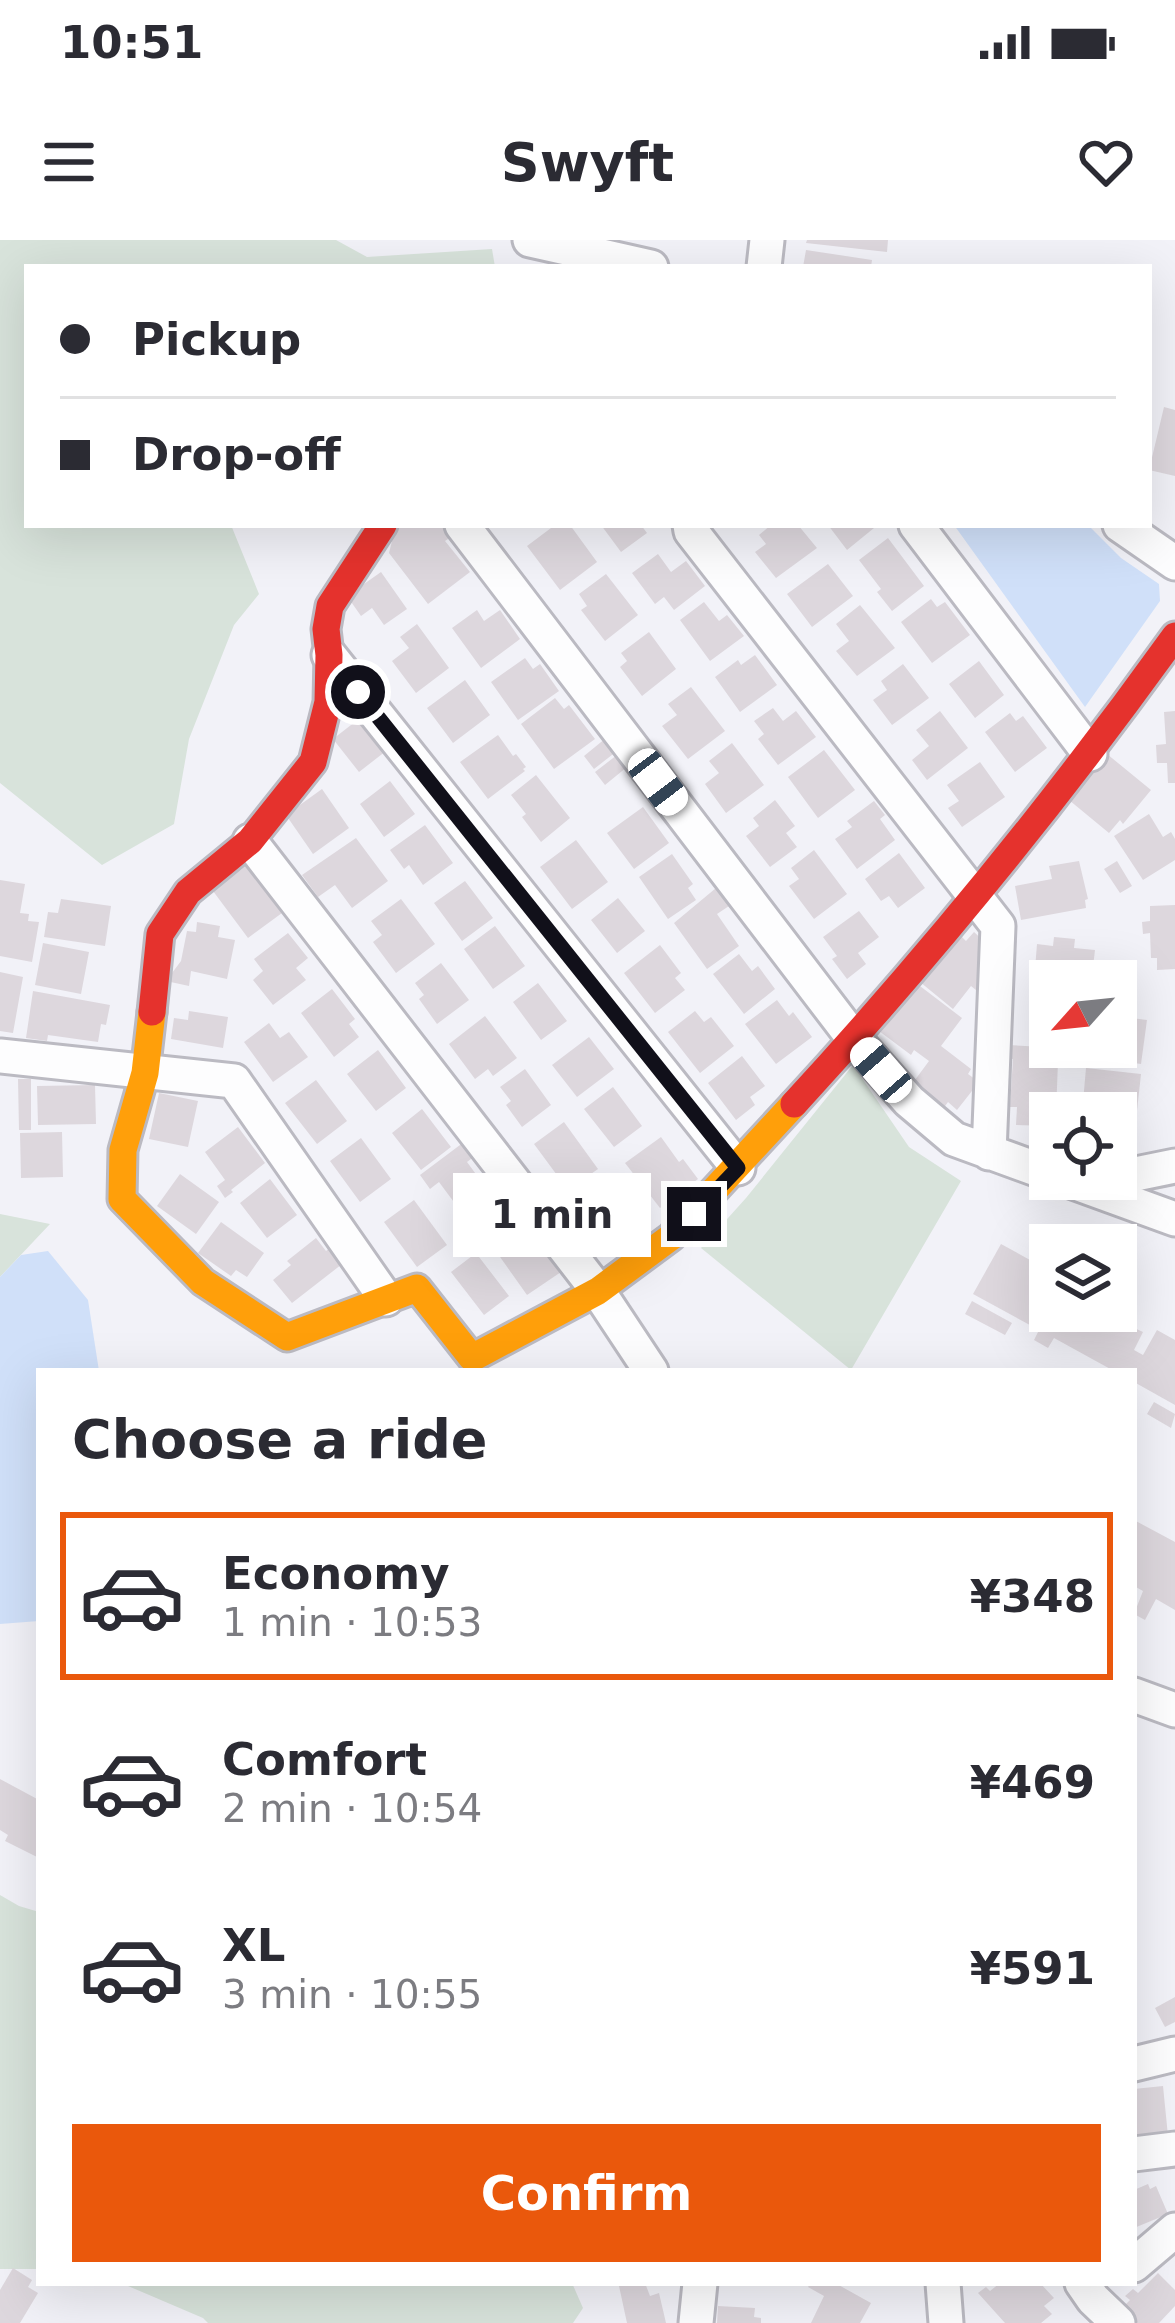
<!DOCTYPE html>
<html lang="en">
<head>
<meta charset="utf-8">
<style>
	:root { --surface:#fff; --page:#f7f7f7; --text:#2b2b33; --muted:#7c7c81; --line:#e1e1e2; --accent:#ea580c }
	body { margin:0; font-family:"DejaVu Sans",sans-serif; background:var(--page); color:var(--text); height:100vh; display:flex; flex-direction:column; font-size:45px; white-space:nowrap }
	* { box-sizing:border-box; margin:0 }
	p { font-size:39px; color:var(--muted) }
	.icon { flex:none; width:66px; height:66px; fill:none; stroke:currentColor; stroke-width:2; stroke-linecap:round; stroke-linejoin:round }
	.map { position:relative; flex:1; overflow:hidden }
	.sheet { position:absolute; left:36px; top:1128px; width:1101px; height:918px; display:flex; flex-direction:column; background:var(--surface); border-radius:0px; box-shadow:0 12px 48px #0002 }
	.sheet>* { flex:none }
	.guide { position:absolute; left:24px; top:24px; width:1128px; height:264px; border-radius:0px; box-shadow:0 12px 48px #0002; display:grid; align-content:center; height:264px; padding:0 36px; background:var(--surface) }
	.needle { width:78px; rotate:243deg }
	.fabs { position:absolute; left:1029px; top:720px; display:grid; gap:24px }
	.fabs a { display:grid; place-items:center; width:108px; height:108px; border-radius:0px; background:var(--surface); box-shadow:0 12px 48px #0002; font-size:60px }
	.end { position:absolute; width:54px; height:54px; margin:-27px; border:15px solid #11101a; background:#fff; box-shadow:0 0 0 6px #fff }
	.from { border-radius:50% }
	.bubble { position:absolute; height:84px; border-radius:0px; background:var(--surface); box-shadow:0 12px 48px #0002; font-size:39px; font-weight:700; line-height:84px; text-align:center }
	.car { position:absolute; width:36px; height:72px; margin:-36px -18px; border-radius:15px; box-shadow:0 0 9px 3px #0007; background:linear-gradient(#fff 24%,#345 0 40%,#fff 0 76%,#345 0 86%,#fff 0) }
	.guide b { display:flex; align-items:center; gap:42px; height:114px; font-size:45px }
	.guide b+b { border-top:3px solid var(--line) }
	.guide i { width:30px; height:30px; background:var(--text) }
	ul { padding:0; list-style:none }
	li { display:flex; align-items:center; gap:36px; height:168px; margin:0 24px 18px; padding:0 12px; border:6px solid transparent; border-radius:0px }
	li div { flex:1 }
	li b { display:block; font-size:45px }
	li em { font-style:normal; font-weight:700 }
	li.current { border-color:var(--accent) }
	li>.icon { width:108px; height:108px; stroke-width:1.5 }
	h2 { padding:0 36px; font-size:54px; line-height:144px }
	.primary-button { display:flex; gap:24px; margin-top:auto; padding:24px 36px }
	.primary-button a { flex:1; height:138px; border-radius:0px; background:var(--accent); color:#fff; font-size:48px; font-weight:700; line-height:138px; text-align:center }
	.status { display:flex; justify-content:space-between; align-items:center; height:84px; padding:0 60px; background:var(--surface); direction:ltr }
	.status svg { height:33px; fill:currentColor }
	header { display:flex; justify-content:space-between; align-items:center; height:156px; padding:0 36px; background:var(--surface); font-size:54px; font-weight:700 }
	.map>svg:first-child { display:block }
	.green { fill:#d8e3db }
	.water { fill:#d0e0f9 }
	.building { fill:#ddd7dd }
	.lines { fill:none; stroke-linecap:round; stroke-linejoin:round }
	.street-casing { stroke:#bbbac2; stroke-width:39 }
	.slow-casing { stroke:#bbbac2; stroke-width:33 }
	.jam-casing { stroke:#bbbac2; stroke-width:33 }
	.street { stroke:#fdfdfe; stroke-width:33 }
	.slow { stroke:#ff9f0a; stroke-width:27 }
	.jam { stroke:#e5322d; stroke-width:27 }
	.route { stroke:#11101a; stroke-width:15 }
</style>
</head>
<body>
<div class="status"><b>10:51</b><svg viewBox="0 0 49 12"><path d="M0 12V9h3v3zM5 12V6h3v6zM10 12V3h3v9zM15 12V0h3v12zM26 1h20v11H26zM47 4h2v5h-2z"/></svg></div>
<header><svg class="icon" aria-label="menu" viewBox="0 0 24 24"><path d="M4 6h16M4 12h16M4 18h16"/></svg>Swyft<svg class="icon" aria-label="heart" viewBox="0 0 24 24"><path d="M12 20l-8-8c-3-5 5-10 8-4 3-6 11-1 8 4z"/></svg></header>
<div class="map">
<svg width="1175" height="2083" viewBox="0 0 1175 2083">
	<rect width="100%" height="100%" fill="#f2f2f8"/>
	<!-- green -->
	<path class="green" d="M0 0H336L367 17 492 9 495 27H27V285H231L259 354 234 385 189 499 174 584 102 625 0 543Z
		M853 825 909 907 961 941 851 1130 701 1008 746 958Z
		M0 974 50 984 0 1037Z
		M0 1655 19 1666 39 1672V2029H0Z
		M121 2043H572L583 2068 573 2083H208L203 2078Z"/>
	<!-- water -->
	<path class="water" d="M954 285H1088L1121 318 1159 344 1160 361 1085 467Z
		M48 1011 88 1060 99 1131H39V1381L0 1384V1037L21 1015Z"/>
	<!-- building -->
	<path class="building" d="M807 0H888L887 12 806 3Z
		M806 10 872 20 871 27H803Z
		M1164 167 1175 170V236L1149 230Z
		M396 285H442L451 297 445 301 470 332 428 364 389 313Z
		M555 285H570L597 322 560 350 527 306Z
		M601 285H641L647 293 621 312Z
		M771 285H798L817 308 776 338 755 312 766 304 759 295Z
		M828 285H872L874 288 847 310Z
		M888 298 924 346 892 371 877 352 881 349 859 320Z
		M658 314 671 332 686 321 705 346 674 370 664 357 655 364 632 333Z
		M828 324 853 356 812 387 787 354Z
		M381 332 407 369 384 385 372 368 361 376 347 356Z
		M606 334 638 375 605 401 581 370 587 366 579 354Z
		M931 359 937 367 945 362 970 395 932 423 901 382Z
		M704 362 719 381 727 375 744 396 710 421 680 380Z
		M860 365 895 408 857 436 836 411 849 401 836 384Z
		M477 370 484 381 500 370 520 399 481 428 452 388Z
		M417 384 449 428 416 453 392 421 409 408 400 397Z
		M649 392 676 429 642 456 620 427 627 421 621 413Z
		M755 415 777 445 740 472 715 437 738 420 741 425Z
		M525 418 533 429 540 424 559 451 518 480 491 442Z
		M979 421 1004 455 975 478 949 444Z
		M903 424 929 458 892 485 873 460 887 450 881 441Z
		M465 440 490 475 453 503 427 468Z
		M691 447 725 491 688 519 662 486 677 475 668 464Z
		M555 458 564 469 569 465 595 499 554 529 521 484Z
		M773 468 783 481 796 471 816 497 778 525 758 499 764 494 754 481Z
		M940 471 968 508 927 540 912 520 929 506 916 490Z
		M1175 471V543H1168L1167 523H1157L1156 505 1166 504 1164 472Z
		M1010 473 1016 481 1023 476 1047 508 1015 532 985 492Z
		M360 478 386 511 359 532 333 499Z
		M498 495 513 516 516 514 526 527 523 529 525 531 488 559 460 522Z
		M606 498 617 511 594 529 584 516Z
		M732 503 764 545 726 573 705 544 719 533 709 521Z
		M824 510 855 550 818 578 788 537Z
		M1107 514 1151 550 1123 584 1120 580 1109 593 1069 560Z
		M617 515 627 527 605 545 595 532Z
		M980 522 1005 557 962 587 948 568 959 561 947 545Z
		M536 535 570 578 541 602 522 577 526 574 511 555Z
		M390 541 415 574 384 597 360 564Z
		M322 549 349 588 313 614 286 575Z
		M775 560 795 586 786 593 797 607 770 627 746 596 759 586 753 578Z
		M874 561 885 575 880 579 895 600 857 629 835 599 852 587 847 581Z
		M643 567 669 603 634 629 607 593Z
		M1149 574 1163 597 1171 592 1175 599V620L1143 640 1114 596Z
		M425 585 453 623 423 645 409 625 404 629 390 610Z
		M356 598 388 641 352 668 335 645 318 657 302 635Z
		M576 600 608 642 572 669 540 627Z
		M814 610 847 654 814 679 789 646 799 639 791 628Z
		M899 613 925 648 898 668 889 656 881 661 865 639Z
		M672 614 693 644 688 648 696 660 668 679 639 637Z
		M1079 621 1088 659 1085 660 1086 668 1021 680 1015 646 1052 639 1049 626Z
		M1117 621 1132 646 1120 653 1104 629Z
		M246 626 282 673 248 698 213 651Z
		M0 640 25 644 20 673 29 674 28 681 39 682 32 722 0 716Z
		M465 641 493 678 462 701 434 663Z
		M716 648 729 666 717 674 739 706 707 729 674 683Z
		M618 658 645 691 617 713 591 680Z
		M61 659 111 666 105 706 44 697 48 672 58 673Z
		M401 659 435 704 396 733 373 702 382 695 371 681Z
		M1175 665V729L1157 730V718H1151L1150 693 1143 694 1142 682 1150 681V666Z
		M859 671 879 697 858 713 866 724 847 739 832 719 837 716 823 697Z
		M197 682 220 686 218 697 235 700 227 739 191 731 189 746 166 741 181 721 187 691 196 692Z
		M495 686 525 726 493 749 464 709Z
		M974 692 986 703 980 711 983 739 976 750 971 746 953 769 920 742 959 694 966 701Z
		M288 693 308 718 296 728 306 740 273 765 253 740 263 731 254 719Z
		M1054 697 1075 699 1074 708 1095 710 1092 735 1035 729 1037 704 1053 706Z
		M43 703 89 712 81 754 35 745Z
		M660 705 681 733 675 738 685 750 655 773 624 733Z
		M739 714 752 731 758 726 775 749 744 774 713 734Z
		M441 723 469 760 437 784 419 759 424 755 415 743Z
		M0 732 23 737 13 793 0 791Z
		M538 743 567 781 541 800 513 762Z
		M916 743 962 778 941 806 971 829 968 834 979 842 957 870 948 862 943 869 912 844 929 821 914 810 911 815 879 791Z
		M332 749 355 779 349 784 359 797 334 817 301 773Z
		M33 751 110 765 106 785 101 784 98 802 48 795 47 801 26 798Z
		M777 760 789 776 793 772 812 797 776 824 745 784Z
		M189 771 228 777 223 808 171 799 174 778 188 780Z
		M695 771 704 782 711 777 734 806 700 833 668 792Z
		M485 776 517 818 493 836 488 829 475 839 449 804Z
		M1116 776 1147 780 1141 824 1058 813V807H1116Z
		M269 783 280 798 289 792 308 817 273 842 244 802Z
		M589 797 614 829 577 857 552 825Z
		M1007 805 1043 807 1042 821 1058 822 1056 873H1049L1048 886 1016 885 1017 867H1010L1013 819H1007Z
		M378 810 406 848 376 871 347 834Z
		M742 816 765 846 750 857 755 865 736 880 708 843Z
		M1086 828 1141 834 1136 880 1116 878V873H1082Z
		M525 829 551 865 522 887 506 865 511 861 500 847Z
		M18 839H31V890H19Z
		M316 840 347 881 317 904 285 863Z
		M95 845 96 884 38 885 37 846Z
		M613 847 642 886 614 907 584 869Z
		M159 853 198 861 188 907 149 899Z
		M422 869 451 907 421 930 392 893Z
		M564 882 598 929 568 950 534 904Z
		M238 887 265 923 231 950 233 952 225 958 217 946 225 940 205 912Z
		M62 892 63 937 21 938 20 893Z
		M661 897 679 922 683 919 698 939 660 968 625 923Z
		M361 898 391 939 360 962 330 921Z
		M464 902 475 916 467 922 492 956 465 977 439 942 430 949 420 935Z
		M180 934 219 962 196 994 157 966Z
		M270 939 297 975 267 998 240 963Z
		M608 943 640 986 610 1009 578 964Z
		M414 960 447 1005 417 1027 384 982Z
		M519 978 528 990 522 994 529 1003 537 998 561 1032 527 1055 488 1000Z
		M221 982 264 1013 247 1037 236 1030 231 1036 198 1013Z
		M316 998 326 1011 333 1005 346 1021 292 1063 273 1040 291 1025 287 1021Z
		M1001 1004 1050 1031V1071H1116V1068L1132 1077 1128 1085 1143 1092 1134 1110 1143 1115 1157 1090 1175 1100V1165L1134 1142V1131H1114L1054 1098 1048 1108 1034 1100 1039 1090 973 1054Z
		M476 1013 509 1056 484 1075 451 1032Z
		M972 1061 1012 1083 1005 1095 965 1074Z
		M1154 1162 1175 1174 1171 1188 1147 1174Z
		M1134 1280 1175 1302V1370L1156 1359 1145 1380 1134 1374 1143 1351 1134 1346Z
		M0 1539 39 1560V1618L5 1601 8 1595 0 1590Z
		M1175 1757V1782L1165 1787 1155 1768Z
		M1163 1846 1168 1896 1134 1899V1849Z
		M1148 1944 1150 1949 1156 1946 1168 1974 1134 1988V1950Z
		M13 2028 32 2040 28 2047 38 2053 20 2083H0V2050Z
		M1158 2033 1175 2050V2066L1159 2083H1138L1122 2068 1130 2060 1125 2056 1133 2049 1138 2053Z
		M635 2043H645L650 2056 659 2053 666 2083H627L619 2046Z
		M811 2043H835L871 2063 860 2083H811L824 2056 808 2047Z
		M1000 2043H1040L1054 2058 1044 2066 1052 2074 1041 2083H1005L978 2053 986 2047 990 2051Z
		M718 2066 755 2068 754 2077 761 2078V2083H717Z"/>
	<g class="lines">
		<defs>
			<path id="street" d="M530 0 651 27
				M764 27 767 0
				M462 285 854 799 909 861 954 899 1050 934
				M690 285 691 291 998 686 989 913
				M916 285 1090 514
				M1120 285 1175 323
				M329 415 738 928
				M250 601 598 1051 651 1131
				M0 816 234 841 386 1059
				M1116 938 1175 926
				M1065 939 1175 979
				M1134 1455 1175 1470
				M1134 1824 1175 1814
				M1134 1914 1175 1909
				M1134 2025 1175 1990
				M943 2043 946 2083
				M1082 2043 1093 2059 1118 2083
				M696 2083 700 2043"/>
			<path id="slow" d="M152 772 145 833 123 910 122 959 203 1042 287 1097 417 1048 472 1118 598 1051 671 997 794 864"/>
			<path id="jam" d="M152 772 160 694 188 652 250 601 313 522 328 462 329 415 326 389 330 366 383 285
				M794 864C930 716 1058 559 1175 396"/>
		</defs>
		<!-- street casing -->
		<use href="#street" class="street-casing"/>
		<!-- slow casing -->
		<use href="#slow" class="slow-casing"/>
		<!-- jam casing -->
		<use href="#jam" class="jam-casing"/>
		<!-- street -->
		<use href="#street" class="street"/>
		<!-- slow -->
		<use href="#slow" class="slow"/>
		<!-- jam -->
		<use href="#jam" class="jam"/>
	</g>
	<g class="lines">
		<!-- route -->
		<path class="route" d="M358 452 738 928 694 974"/>
	</g>
</svg>
<div class="fabs">
<a><svg class="needle" viewBox="-14 -14 28 28"><path d="M0-13l5 13h-10z" fill="#e53935"/><path d="M0 13l5-13h-10z" fill="#7c7c81"/></svg></a>
<a><svg class="icon" aria-label="locate" viewBox="0 0 24 24"><circle cx="12" cy="12" r="6"/><path d="M12 2v4M12 18v4M2 12h4M18 12h4"/></svg></a>
<a><svg class="icon" aria-label="layers" viewBox="0 0 24 24"><path d="M12 4l9 5-9 5-9-5zM3 14l9 5 9-5"/></svg></a>
</div>
<i class="end from" style="left:358px;top:452px"></i>
<i class="end" style="left:694px;top:974px"></i>
<div class="bubble" style="left:453px;top:933px;width:198px">1 min</div>
<i class="car" style="left:658px;top:542px;rotate:143deg"></i>
<i class="car" style="left:881px;top:830px;rotate:319deg"></i>
<div class="guide">
<b><i class="from"></i>Pickup</b>
<b><i></i>Drop-off</b>
</div>
<section class="sheet">
<h2>Choose a ride</h2>
<ul>
<li class="current"><svg class="icon" aria-label="car" viewBox="0 0 24 24"><path d="M5 17H2v-5l4-1 3-4h7l3 4 3 1v5h-3M9 17h6M6 11h13"/><circle cx="7" cy="17" r="2"/><circle cx="17" cy="17" r="2"/></svg><div><b>Economy</b><p>1 min · 10:53</p></div><em>¥348</em></li>
<li><svg class="icon" aria-label="car" viewBox="0 0 24 24"><path d="M5 17H2v-5l4-1 3-4h7l3 4 3 1v5h-3M9 17h6M6 11h13"/><circle cx="7" cy="17" r="2"/><circle cx="17" cy="17" r="2"/></svg><div><b>Comfort</b><p>2 min · 10:54</p></div><em>¥469</em></li>
<li><svg class="icon" aria-label="car" viewBox="0 0 24 24"><path d="M5 17H2v-5l4-1 3-4h7l3 4 3 1v5h-3M9 17h6M6 11h13"/><circle cx="7" cy="17" r="2"/><circle cx="17" cy="17" r="2"/></svg><div><b>XL</b><p>3 min · 10:55</p></div><em>¥591</em></li>
</ul>
<div class="primary-button"><a>Confirm</a></div>
</section>
</div>
</body>
</html>
